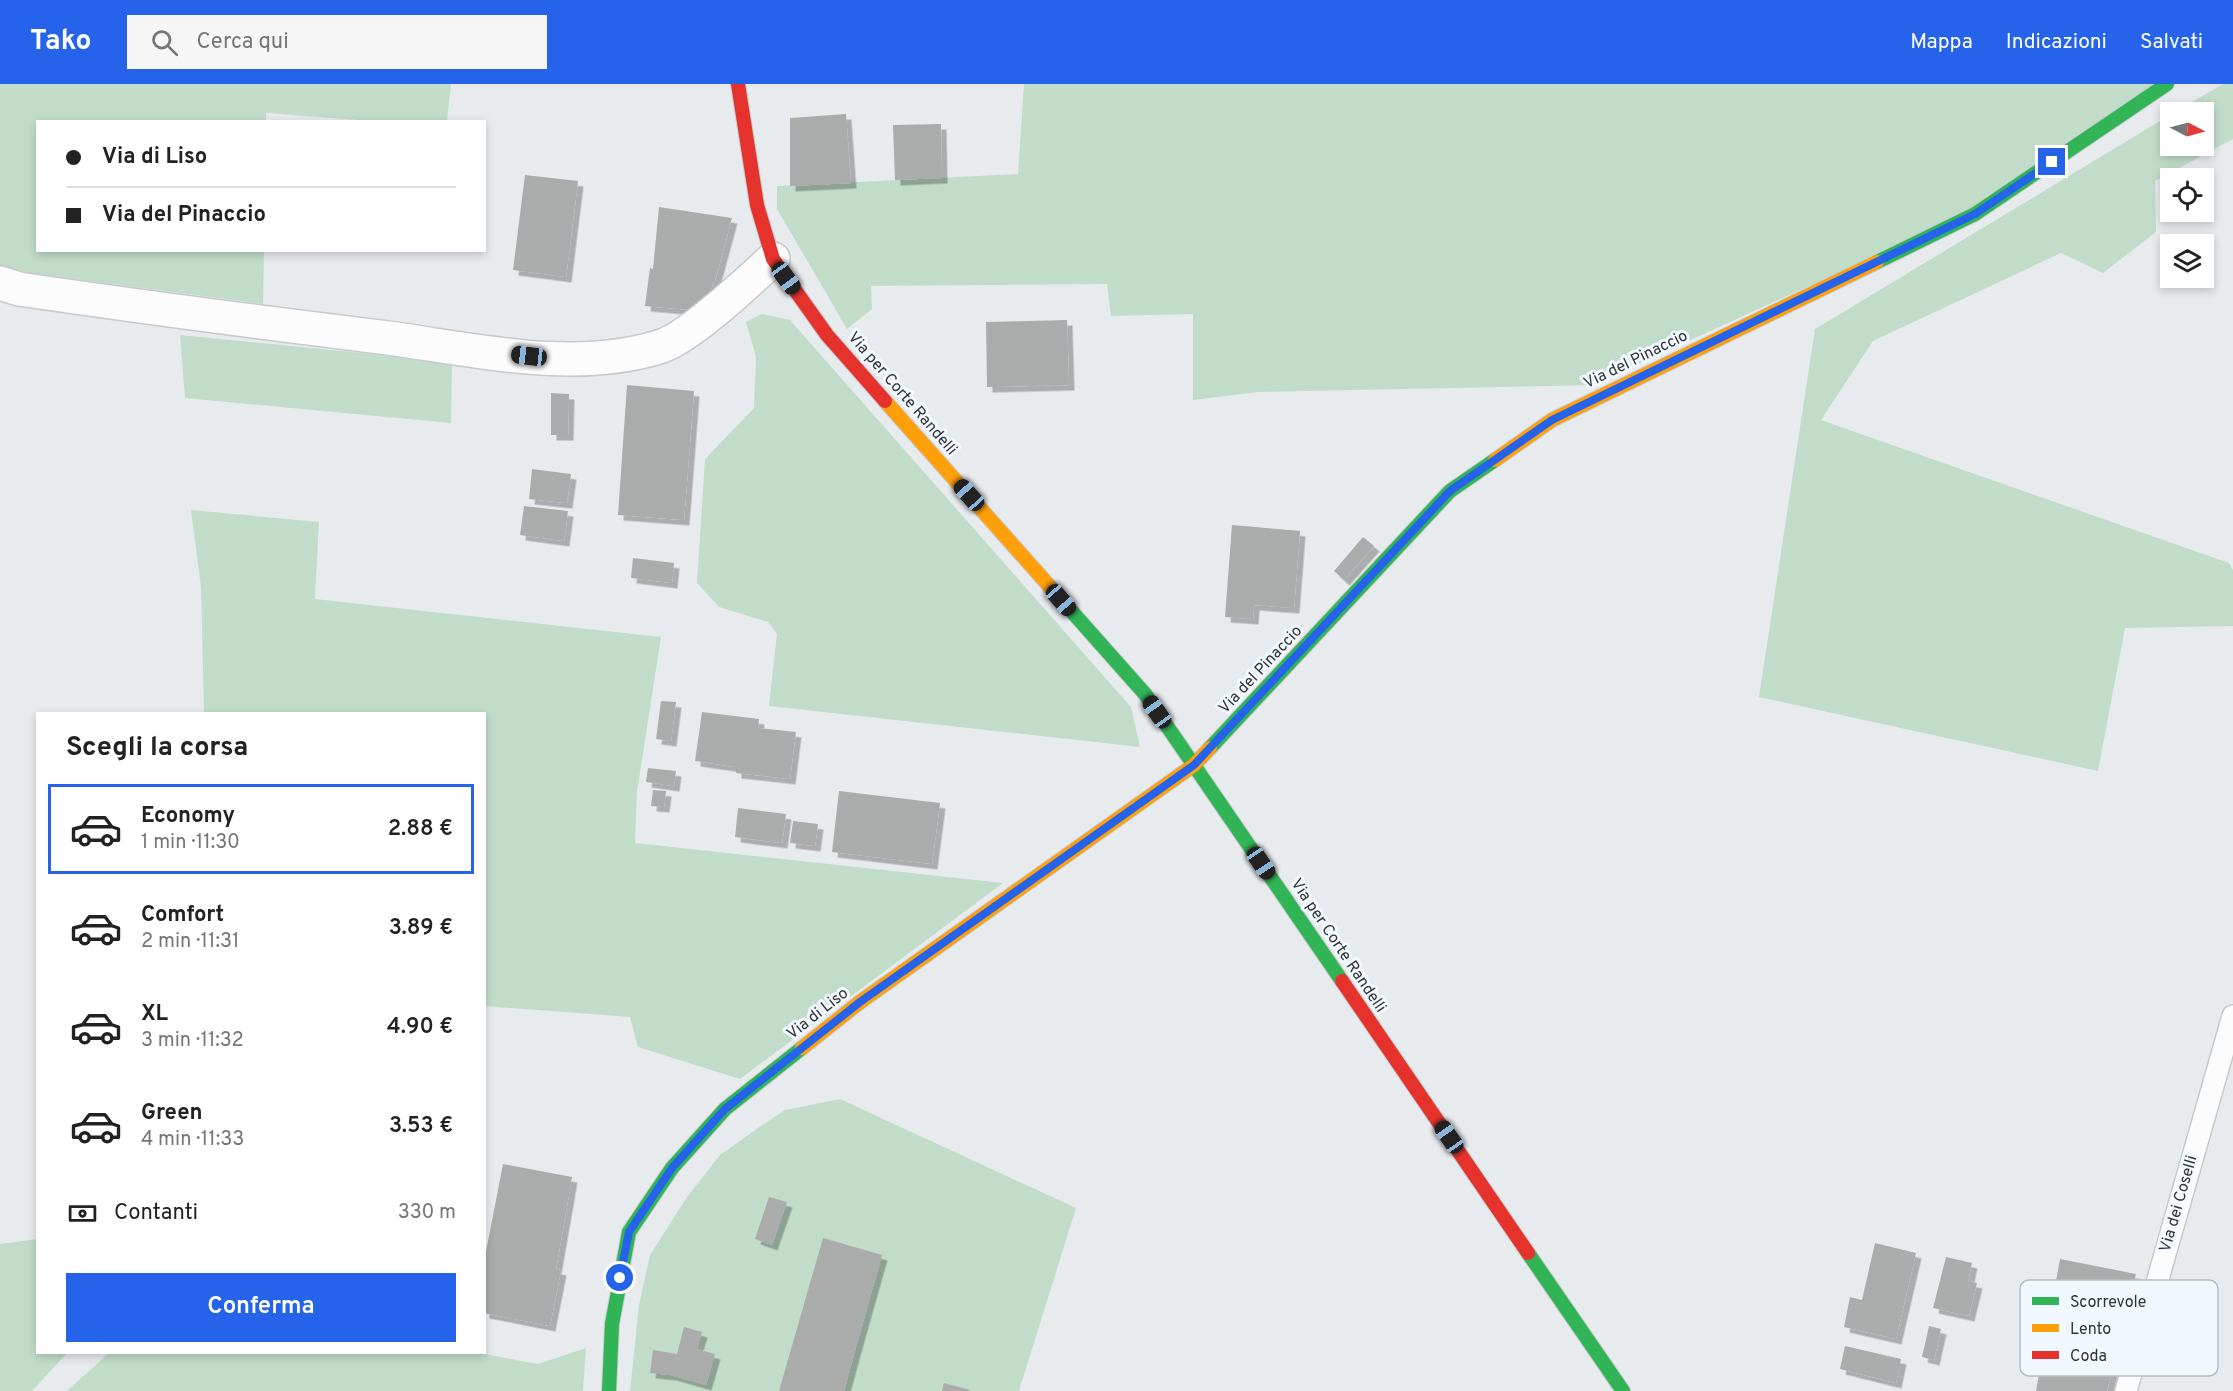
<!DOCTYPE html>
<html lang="it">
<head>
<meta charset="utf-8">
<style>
	:root { --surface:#fff; --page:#f6f6f6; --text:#222; --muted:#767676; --line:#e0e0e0; --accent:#2563eb }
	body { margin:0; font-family:Overpass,sans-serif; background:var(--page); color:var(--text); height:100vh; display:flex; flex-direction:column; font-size:22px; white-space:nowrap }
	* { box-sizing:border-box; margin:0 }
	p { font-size:20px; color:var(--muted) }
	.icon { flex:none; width:33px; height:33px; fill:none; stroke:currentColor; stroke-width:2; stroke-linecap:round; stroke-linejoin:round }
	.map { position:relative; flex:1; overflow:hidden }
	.sheet { position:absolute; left:36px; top:628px; width:450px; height:642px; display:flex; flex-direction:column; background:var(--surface); border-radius:0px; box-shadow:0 3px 9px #0003 }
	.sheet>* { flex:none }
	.hud { position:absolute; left:36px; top:36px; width:450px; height:132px; border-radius:0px; box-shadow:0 3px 9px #0003; display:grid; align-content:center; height:132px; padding:0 30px; background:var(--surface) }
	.needle { width:39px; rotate:96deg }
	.tools { position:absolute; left:2160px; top:18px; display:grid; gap:12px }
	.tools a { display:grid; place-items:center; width:54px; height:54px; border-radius:0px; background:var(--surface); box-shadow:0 3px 9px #0003; font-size:30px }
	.end { position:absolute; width:27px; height:27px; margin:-14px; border:8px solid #2563eb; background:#fff; box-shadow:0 0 0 3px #fff }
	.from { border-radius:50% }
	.car { position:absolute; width:18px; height:36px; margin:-18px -9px; border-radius:8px; box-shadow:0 0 4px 2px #0007; background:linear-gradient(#222 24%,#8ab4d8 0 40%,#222 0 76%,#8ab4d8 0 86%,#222 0) }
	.hud b { display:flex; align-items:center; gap:21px; height:57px; font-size:22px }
	.hud b+b { border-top:2px solid var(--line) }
	.hud i { width:15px; height:15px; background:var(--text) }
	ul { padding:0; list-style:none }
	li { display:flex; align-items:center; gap:18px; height:90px; margin:0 12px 9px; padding:0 18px; border:3px solid transparent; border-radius:0px }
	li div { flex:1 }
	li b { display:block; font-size:22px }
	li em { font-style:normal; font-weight:600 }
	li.on { border-color:var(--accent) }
	li>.icon { width:54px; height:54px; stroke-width:1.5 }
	h2 { padding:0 30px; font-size:27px; line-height:72px }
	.pay { display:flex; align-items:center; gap:15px; height:66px; padding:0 30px; font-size:22px }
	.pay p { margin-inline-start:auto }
	.button { display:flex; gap:12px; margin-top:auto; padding:12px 30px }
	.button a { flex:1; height:69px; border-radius:0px; background:var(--accent); color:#fff; font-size:24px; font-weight:600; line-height:69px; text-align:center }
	header { display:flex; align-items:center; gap:36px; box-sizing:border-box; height:84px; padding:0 30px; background:var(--accent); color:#fff }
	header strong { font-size:28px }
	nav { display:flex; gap:33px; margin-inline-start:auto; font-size:21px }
	.search { width:420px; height:54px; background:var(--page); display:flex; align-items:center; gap:15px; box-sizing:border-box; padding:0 21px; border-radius:0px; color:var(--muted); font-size:22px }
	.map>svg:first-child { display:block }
	.green { fill:#c1ddc9 }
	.building { fill:#aaabab; filter:url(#shadow) }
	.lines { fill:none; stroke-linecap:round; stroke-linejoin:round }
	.lane-casing { stroke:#c7c9cc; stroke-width:24 }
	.street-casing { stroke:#c7c9cc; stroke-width:36 }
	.fast-casing { stroke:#c7c9cc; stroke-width:16 }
	.slow-casing { stroke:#c7c9cc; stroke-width:16 }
	.jam-casing { stroke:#c7c9cc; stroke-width:16 }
	.lane { stroke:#fcfcfc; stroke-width:21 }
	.street { stroke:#fcfcfc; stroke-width:33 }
	.fast { stroke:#30b455; stroke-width:14 }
	.slow { stroke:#ff9f0a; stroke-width:14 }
	.jam { stroke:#e5322d; stroke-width:14 }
	.route { stroke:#2563eb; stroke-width:8 }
	.labels { text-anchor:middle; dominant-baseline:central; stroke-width:6; stroke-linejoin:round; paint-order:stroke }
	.street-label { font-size:16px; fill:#313335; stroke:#f2f8ff }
	.key { fill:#f2f8ff; stroke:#b8bdc2; stroke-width:1.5 }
	.key-label { font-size:16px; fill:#313335 }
</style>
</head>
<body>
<header>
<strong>Tako</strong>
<div class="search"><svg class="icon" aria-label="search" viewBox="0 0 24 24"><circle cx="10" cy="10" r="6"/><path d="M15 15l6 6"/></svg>Cerca qui</div>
<nav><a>Mappa</a><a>Indicazioni</a><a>Salvati</a></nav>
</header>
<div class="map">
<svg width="2233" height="1307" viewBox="0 0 2233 1307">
	<defs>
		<filter id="shadow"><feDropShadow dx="5.5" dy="5.5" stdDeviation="0" flood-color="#0004"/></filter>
	</defs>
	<rect width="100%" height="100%" fill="#e8ebee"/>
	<!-- green -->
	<path class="green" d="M0 0H451L447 37H372L266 29V38H38V166L264 167 263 220 13 187 0 182Z
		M1024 0H2169L1956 135 1592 301 1259 308 1193 316V230L1111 232 1107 200 871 202 872 225 847 245 777 125V102L1018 90Z
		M2223 0H2233V55L2155 97 2156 148 2103 189 2061 169 1873 257 1821 336 2229 479 2233 486V542L2125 544 2098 687 1759 613 1815 245 2170 31V62H2204V28H2175Z
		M762 230 790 236 1131 623 1140 663 769 622 777 550 768 538 719 523 697 499 705 375 754 324 756 273 746 238Z
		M180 251 452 278 451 339 185 314Z
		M191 426 319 438 315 515 661 553 637 708 635 759 1003 799 740 995 638 963 630 933 485 922 484 630H204L201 503Z
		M840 1015 1076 1124 1019 1307H630L639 1221 650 1171 687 1113 720 1071 758 1044 785 1026Z
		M37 1155 38 1269H67L32 1307H0V1160Z
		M586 1264 583 1307H67L109 1269H479L538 1280Z"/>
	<!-- building -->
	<path class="building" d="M846 30 851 99 790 102V34Z
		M941 40 942 94 895 96 893 41Z
		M525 91 578 97 566 193 513 186Z
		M659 123 732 134 716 193 702 227 645 222 650 184 653 185Z
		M1067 236 1069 301 987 303 986 238Z
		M627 301 694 307 684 436 618 431Z
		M551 309 569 310 568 351H551Z
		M532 385 571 390 567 419 529 415Z
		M524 422 568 427 564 457 520 451Z
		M1232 441 1300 447 1294 524 1254 521 1253 535 1225 533Z
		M1363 453 1374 462 1344 496 1334 487Z
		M633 474 674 479 672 499 631 494Z
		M661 617 676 618 671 657 656 655Z
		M702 628 759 635 758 644 796 648 790 695 736 689V683L695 677Z
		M648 684 676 687 674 702 646 698Z
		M653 706 666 707 664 723 651 722Z
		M839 707 940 719 932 780 832 768Z
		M738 724 786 730 782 759 735 753Z
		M793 737 818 740 815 762 790 759Z
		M503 1080 572 1093 556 1185 561 1186 550 1242 484 1229V1178Z
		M769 1113 787 1118 772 1161 755 1155Z
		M823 1154 882 1171 856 1263 844 1307H779Z
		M1875 1159 1916 1169 1896 1255 1844 1243 1850 1213 1862 1216Z
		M1946 1173 1972 1179 1968 1197 1977 1199 1969 1232 1933 1224Z
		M2060 1175 2136 1190 2107 1307H2036Z
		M1929 1242 1941 1245 1934 1276 1922 1273Z
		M684 1243 702 1248 697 1265 715 1270 706 1301 671 1291 650 1289 653 1266 677 1270Z
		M1845 1262 1901 1275 1896 1299 1840 1285Z
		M944 1299 970 1306V1307H942Z"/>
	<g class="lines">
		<defs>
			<path id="lane" d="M2126 1307 2233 932"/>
			<path id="street" d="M0 199 19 205C142 223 265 239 388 254 477 266 575 290 662 262 691 252 749 197 773 175"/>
			<path id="fast" d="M1877 178 1975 130 2167 0
				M1051 504 1145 610 1342 897
				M1210 664 1450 407 1495 376
				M1528 1169 1623 1307
				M609 1307 612 1240 629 1148 672 1084 725 1025 802 964"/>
			<path id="slow" d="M885 317 1051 504
				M1495 376 1552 336 1877 178
				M802 964 860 918 1194 681 1210 664"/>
			<path id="jam" d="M738 0 757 121 773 175 827 251 885 317
				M1342 897 1528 1169"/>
		</defs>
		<!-- lane casing -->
		<use href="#lane" class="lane-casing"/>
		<!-- street casing -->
		<use href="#street" class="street-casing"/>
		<!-- fast casing -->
		<use href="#fast" class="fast-casing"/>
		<!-- slow casing -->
		<use href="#slow" class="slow-casing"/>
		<!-- jam casing -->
		<use href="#jam" class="jam-casing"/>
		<!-- lane -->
		<use href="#lane" class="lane"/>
		<!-- street -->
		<use href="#street" class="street"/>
		<!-- fast -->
		<use href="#fast" class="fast"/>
		<!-- slow -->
		<use href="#slow" class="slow"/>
		<!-- jam -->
		<use href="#jam" class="jam"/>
	</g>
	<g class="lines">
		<!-- route -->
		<path class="route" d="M620 1194 629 1148 672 1084 725 1025 860 918 1194 681 1450 407 1552 336 1975 130 2052 78"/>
	</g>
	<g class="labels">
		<!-- street labels -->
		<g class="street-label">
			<text transform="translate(1636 276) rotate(-26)">Via del Pinaccio</text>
			<text transform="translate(902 310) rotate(49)">Via per Corte Randelli</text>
			<text transform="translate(1261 586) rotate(-47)">Via del Pinaccio</text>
			<text transform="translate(1338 862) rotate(56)">Via per Corte Randelli</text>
			<text transform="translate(818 930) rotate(-38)">Via di Liso</text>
			<text transform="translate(2179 1120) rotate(-74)">Via dei Coselli</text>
		</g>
	</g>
	<!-- legend -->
	<rect x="2020" y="1196" width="198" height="96" rx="9" class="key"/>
	<rect x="2032" y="1213" width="27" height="8" fill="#30b455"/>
	<rect x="2032" y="1240" width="27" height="8" fill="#ff9f0a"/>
	<rect x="2032" y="1267" width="27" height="8" fill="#e5322d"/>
	<g class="key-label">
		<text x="2070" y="1223">Scorrevole</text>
		<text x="2070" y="1250">Lento</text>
		<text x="2070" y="1277">Coda</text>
	</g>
</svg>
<div class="tools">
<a><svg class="needle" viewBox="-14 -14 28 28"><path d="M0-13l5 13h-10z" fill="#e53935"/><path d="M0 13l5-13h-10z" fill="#767676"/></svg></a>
<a><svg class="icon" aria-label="locate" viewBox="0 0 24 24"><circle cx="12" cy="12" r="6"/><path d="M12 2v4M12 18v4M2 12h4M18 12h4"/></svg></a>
<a><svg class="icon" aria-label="layers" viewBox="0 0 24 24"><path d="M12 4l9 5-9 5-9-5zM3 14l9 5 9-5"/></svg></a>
</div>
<i class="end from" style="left:620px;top:1194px"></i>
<i class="end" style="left:2052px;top:78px"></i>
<i class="car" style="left:786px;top:194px;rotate:144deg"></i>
<i class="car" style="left:529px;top:272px;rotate:277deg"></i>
<i class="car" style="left:969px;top:411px;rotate:318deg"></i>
<i class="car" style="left:1061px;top:516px;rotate:139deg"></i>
<i class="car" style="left:1157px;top:628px;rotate:325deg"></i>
<i class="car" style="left:1261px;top:779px;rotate:146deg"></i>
<i class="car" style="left:1449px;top:1053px;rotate:325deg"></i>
<div class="hud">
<b><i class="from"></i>Via di Liso</b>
<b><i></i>Via del Pinaccio</b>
</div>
<section class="sheet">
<h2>Scegli la corsa</h2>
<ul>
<li class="on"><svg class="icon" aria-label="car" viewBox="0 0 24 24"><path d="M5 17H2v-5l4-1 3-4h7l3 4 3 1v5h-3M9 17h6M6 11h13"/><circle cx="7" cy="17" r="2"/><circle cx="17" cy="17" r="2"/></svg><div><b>Economy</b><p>1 min · 11:30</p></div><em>2.88 €</em></li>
<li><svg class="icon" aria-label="car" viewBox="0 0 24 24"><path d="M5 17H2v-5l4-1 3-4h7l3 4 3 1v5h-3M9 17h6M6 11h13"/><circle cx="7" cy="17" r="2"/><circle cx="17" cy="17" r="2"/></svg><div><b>Comfort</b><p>2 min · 11:31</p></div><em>3.89 €</em></li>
<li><svg class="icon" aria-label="car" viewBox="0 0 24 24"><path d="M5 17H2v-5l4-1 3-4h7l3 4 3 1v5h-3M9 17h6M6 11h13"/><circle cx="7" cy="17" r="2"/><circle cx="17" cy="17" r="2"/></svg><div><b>XL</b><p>3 min · 11:32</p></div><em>4.90 €</em></li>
<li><svg class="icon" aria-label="car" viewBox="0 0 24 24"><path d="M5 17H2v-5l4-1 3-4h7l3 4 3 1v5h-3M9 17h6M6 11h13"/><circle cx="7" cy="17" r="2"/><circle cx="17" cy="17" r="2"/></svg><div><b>Green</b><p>4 min · 11:33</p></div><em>3.53 €</em></li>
</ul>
<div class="pay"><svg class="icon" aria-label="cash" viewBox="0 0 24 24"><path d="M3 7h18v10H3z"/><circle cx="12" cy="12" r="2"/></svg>Contanti<p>330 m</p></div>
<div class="button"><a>Conferma</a></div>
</section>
</div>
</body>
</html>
